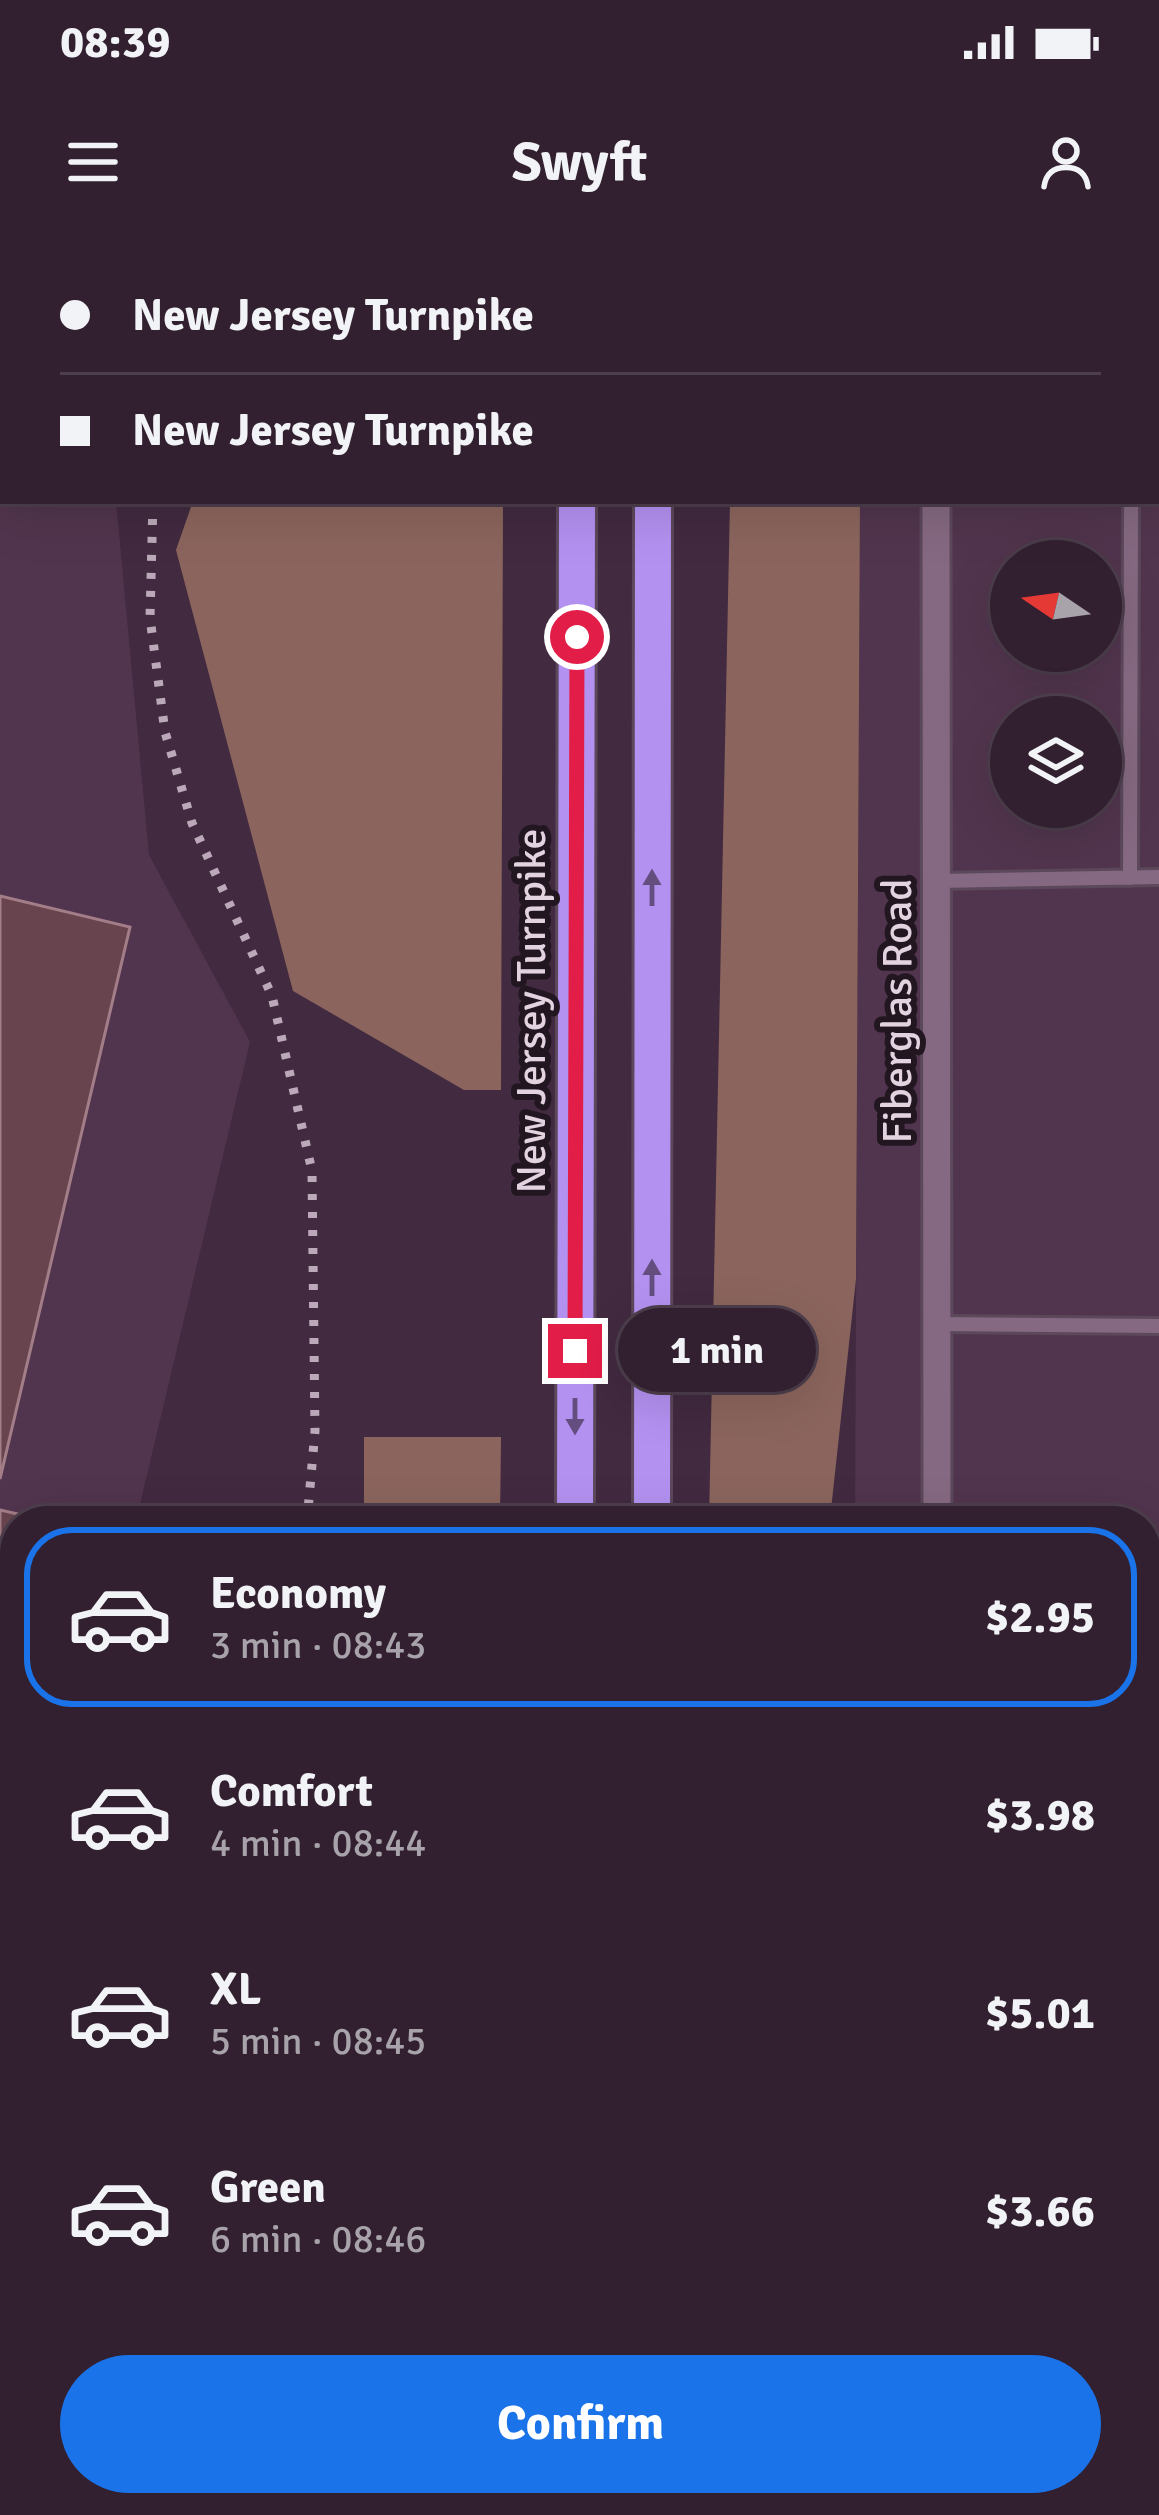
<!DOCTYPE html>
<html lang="en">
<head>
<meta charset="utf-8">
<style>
	:root { --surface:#322030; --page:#3d2d3c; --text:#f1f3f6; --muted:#a8a3ab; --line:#4d3e4c; --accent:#1a73e8 }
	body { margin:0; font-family:Signika,sans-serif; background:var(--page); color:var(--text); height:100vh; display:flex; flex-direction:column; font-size:45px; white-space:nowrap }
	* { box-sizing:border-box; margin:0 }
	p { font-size:39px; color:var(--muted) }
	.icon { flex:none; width:66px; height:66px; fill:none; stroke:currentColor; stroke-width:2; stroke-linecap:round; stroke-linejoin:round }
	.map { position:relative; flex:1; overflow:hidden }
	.panel { position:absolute; left:0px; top:1266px; width:1161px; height:1011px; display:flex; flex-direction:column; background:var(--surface); border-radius:48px 48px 0 0; box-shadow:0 12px 48px #0002,0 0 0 3px var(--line) }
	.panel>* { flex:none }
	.guide { position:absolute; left:0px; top:0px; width:1161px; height:264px; box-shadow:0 12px 48px #0002,0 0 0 3px var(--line); display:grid; align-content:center; height:264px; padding:0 60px; background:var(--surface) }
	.needle { width:78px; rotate:283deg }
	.controls { position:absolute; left:990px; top:300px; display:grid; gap:24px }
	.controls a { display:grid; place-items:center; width:132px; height:132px; border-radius:50%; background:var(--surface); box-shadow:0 12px 48px #0002,0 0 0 3px var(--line); font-size:60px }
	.end { position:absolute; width:54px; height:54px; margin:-27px; border:15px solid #e11d48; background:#fff; box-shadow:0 0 0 6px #fff }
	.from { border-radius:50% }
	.bubble { position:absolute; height:84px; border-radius:42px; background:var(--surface); box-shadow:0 12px 48px #0002,0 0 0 3px var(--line); font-size:39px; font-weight:700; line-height:84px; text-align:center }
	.guide b { display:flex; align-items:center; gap:42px; height:114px; font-size:45px }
	.guide b+b { border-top:3px solid var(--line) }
	.guide i { width:30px; height:30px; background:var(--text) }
	ul { padding:21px 0 0; list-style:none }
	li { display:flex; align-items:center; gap:36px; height:180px; margin:0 24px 18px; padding:0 36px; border:6px solid transparent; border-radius:48px }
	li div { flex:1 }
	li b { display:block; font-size:45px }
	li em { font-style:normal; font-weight:700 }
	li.active { border-color:var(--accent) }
	li>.icon { width:108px; height:108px; stroke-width:1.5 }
	.cta { display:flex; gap:24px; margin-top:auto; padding:24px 60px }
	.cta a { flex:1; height:138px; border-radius:72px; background:var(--accent); color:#fff; font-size:48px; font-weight:700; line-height:138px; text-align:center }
	.status { display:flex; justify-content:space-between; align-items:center; height:84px; padding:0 60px; background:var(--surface); direction:ltr }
	.status svg { height:33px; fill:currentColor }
	header { display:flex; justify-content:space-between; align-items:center; height:156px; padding:0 60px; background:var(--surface); font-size:54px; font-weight:700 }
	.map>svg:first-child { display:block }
	.built { fill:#51354e; fill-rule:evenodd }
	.forest { fill:#8b655d }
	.building { fill:#68444f; stroke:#a37d87; stroke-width:3 }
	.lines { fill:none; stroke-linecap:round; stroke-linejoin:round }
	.service-casing { stroke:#5c485b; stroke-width:20 }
	.minor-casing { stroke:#5c485b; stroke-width:33 }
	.motorway-casing { stroke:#5c485b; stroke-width:42 }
	.service { stroke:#856982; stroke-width:14 }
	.minor { stroke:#856982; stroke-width:27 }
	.motorway { stroke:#b391f1; stroke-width:36 }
	.rail { stroke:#bba9b9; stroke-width:9; stroke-dasharray:6 12; stroke-linecap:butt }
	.oneway { fill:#634e7f }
	.route { stroke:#e11d48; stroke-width:15 }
	.labels { text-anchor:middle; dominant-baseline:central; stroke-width:12; stroke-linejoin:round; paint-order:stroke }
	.street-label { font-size:42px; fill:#e3d3e1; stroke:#221721 }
</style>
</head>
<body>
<div class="status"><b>08:39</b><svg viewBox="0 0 49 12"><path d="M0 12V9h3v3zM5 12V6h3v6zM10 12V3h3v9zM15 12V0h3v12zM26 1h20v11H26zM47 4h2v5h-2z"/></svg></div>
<header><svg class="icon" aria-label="menu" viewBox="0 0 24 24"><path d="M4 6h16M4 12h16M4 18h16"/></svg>Swyft<svg class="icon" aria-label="person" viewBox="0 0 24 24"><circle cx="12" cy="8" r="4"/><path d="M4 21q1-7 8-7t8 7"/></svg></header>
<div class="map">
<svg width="1159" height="2275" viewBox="0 0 1159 2275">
	<rect width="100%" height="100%" fill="#422a40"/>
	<!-- built -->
	<path class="built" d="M0 0H234L3 3V261H116L149 615 250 802 136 1281H15V2262H372V2275H0Z
		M861 0H1159V2275H850V2262H1146V1281H855L860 261H1158V3ZM1011 321H1101V411H1011ZM1011 477H1101V567H1011Z"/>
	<!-- forest -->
	<path class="forest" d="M193 261H503L501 850H464L293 751 176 310Z
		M730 261H860L856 1039 830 1279 820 1281H709Z
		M364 1197H501L500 1281H364Z
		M372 2262H498V2275H372Z
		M730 2262H848V2275H730Z"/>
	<!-- building -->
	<path class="building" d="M0 656 130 687 0 1239Z
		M0 1270 31 1277 15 1281V1326L0 1322Z
		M0 1644H15V2262H289V2275H0Z"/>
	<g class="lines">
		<defs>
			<path id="service" d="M1158 114H1159
				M1130 638 1131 261
				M938 641 1159 637
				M939 1084 1159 1086
				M1146 1448H1159
				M1146 1558 1159 2221
				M0 1568 15 1571"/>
			<path id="minor" d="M935 0V3
				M936 261 937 1281
				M926 2275V2262"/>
			<path id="motorway" d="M578 3V0
				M653 3V0
				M575 1281 577 261
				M652 1281 653 261
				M574 2275V2262
				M652 2275V2262"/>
		</defs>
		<!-- service casing -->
		<use href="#service" class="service-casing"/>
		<!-- minor casing -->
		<use href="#minor" class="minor-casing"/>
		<!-- motorway casing -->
		<use href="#motorway" class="motorway-casing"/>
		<!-- service -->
		<use href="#service" class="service"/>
		<!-- minor -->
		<use href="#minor" class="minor"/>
		<!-- motorway -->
		<use href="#motorway" class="motorway"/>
		<!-- rail -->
		<path class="rail" d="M237 3 239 0
			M153 261 150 378 165 492 192 583 272 756 312 931 315 1191 307 1281"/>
	</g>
	<!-- one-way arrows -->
	<defs><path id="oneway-solid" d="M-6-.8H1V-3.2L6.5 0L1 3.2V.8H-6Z" transform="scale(3)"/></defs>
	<g class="oneway">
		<use href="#oneway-solid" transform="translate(652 648) rotate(-90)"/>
		<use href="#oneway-solid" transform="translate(652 1038) rotate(-90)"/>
		<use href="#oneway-solid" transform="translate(575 1176) rotate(90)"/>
	</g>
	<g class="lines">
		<!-- route -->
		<path class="route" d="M575 1111 577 397"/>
	</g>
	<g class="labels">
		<!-- street labels -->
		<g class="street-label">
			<text transform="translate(531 771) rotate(-90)">New Jersey Turnpike</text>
			<text transform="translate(897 771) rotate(-90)">Fiberglas Road</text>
		</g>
	</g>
</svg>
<div class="controls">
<a><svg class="needle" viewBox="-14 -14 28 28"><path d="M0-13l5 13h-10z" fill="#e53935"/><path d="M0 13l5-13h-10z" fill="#a8a3ab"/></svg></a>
<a><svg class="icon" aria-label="layers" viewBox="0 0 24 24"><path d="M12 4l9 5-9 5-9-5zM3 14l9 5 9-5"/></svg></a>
</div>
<i class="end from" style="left:577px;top:397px"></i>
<i class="end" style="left:575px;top:1111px"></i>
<div class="bubble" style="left:618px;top:1068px;width:198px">1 min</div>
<div class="guide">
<b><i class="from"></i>New Jersey Turnpike</b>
<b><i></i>New Jersey Turnpike</b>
</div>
<section class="panel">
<ul>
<li class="active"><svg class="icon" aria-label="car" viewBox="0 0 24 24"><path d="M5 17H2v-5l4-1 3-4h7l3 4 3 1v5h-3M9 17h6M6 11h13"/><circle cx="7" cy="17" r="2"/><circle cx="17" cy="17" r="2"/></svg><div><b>Economy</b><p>3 min · 08:43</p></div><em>$2.95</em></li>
<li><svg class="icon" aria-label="car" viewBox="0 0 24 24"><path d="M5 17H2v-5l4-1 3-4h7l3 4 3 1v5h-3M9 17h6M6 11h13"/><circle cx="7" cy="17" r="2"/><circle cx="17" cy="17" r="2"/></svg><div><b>Comfort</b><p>4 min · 08:44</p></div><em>$3.98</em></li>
<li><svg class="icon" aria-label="car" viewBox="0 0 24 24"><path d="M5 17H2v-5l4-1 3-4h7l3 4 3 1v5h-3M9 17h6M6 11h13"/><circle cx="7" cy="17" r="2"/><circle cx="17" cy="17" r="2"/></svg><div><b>XL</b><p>5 min · 08:45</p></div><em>$5.01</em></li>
<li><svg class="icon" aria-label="car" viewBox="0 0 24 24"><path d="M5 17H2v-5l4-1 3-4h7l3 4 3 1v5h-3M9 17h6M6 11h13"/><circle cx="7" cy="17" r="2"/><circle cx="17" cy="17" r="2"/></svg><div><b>Green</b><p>6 min · 08:46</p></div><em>$3.66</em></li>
</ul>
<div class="cta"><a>Confirm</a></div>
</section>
</div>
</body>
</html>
